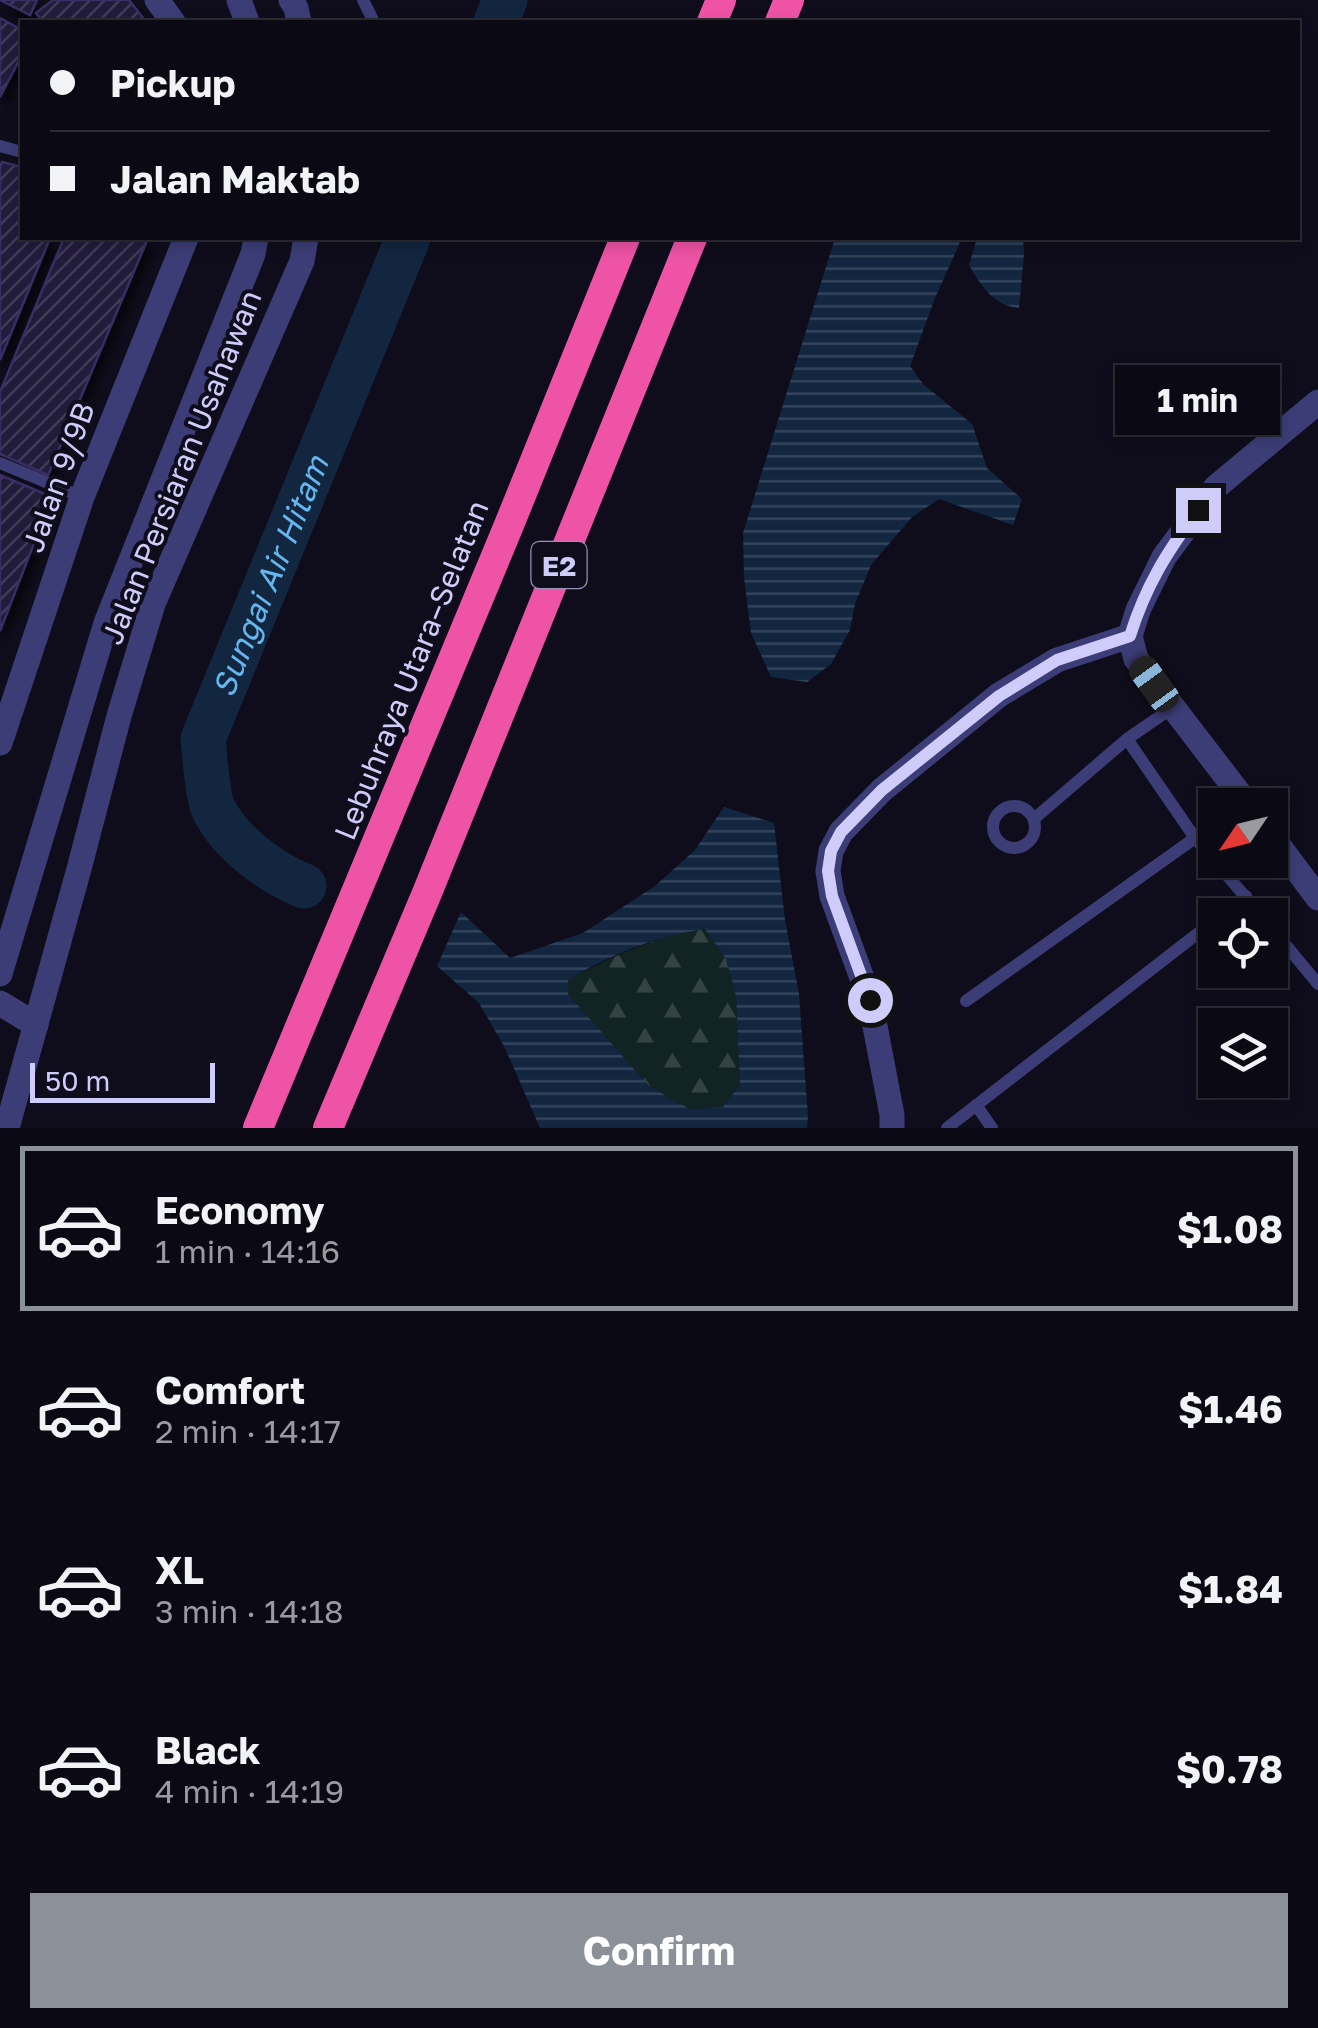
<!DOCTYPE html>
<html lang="en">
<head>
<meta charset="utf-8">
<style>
	:root { --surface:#0b0a14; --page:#191822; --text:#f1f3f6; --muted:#9a9aa0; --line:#2b2b34; --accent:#8c9099 }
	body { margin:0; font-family:"Golos Text",sans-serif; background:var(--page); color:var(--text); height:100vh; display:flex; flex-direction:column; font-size:38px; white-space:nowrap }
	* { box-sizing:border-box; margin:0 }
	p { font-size:32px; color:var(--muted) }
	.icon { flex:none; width:55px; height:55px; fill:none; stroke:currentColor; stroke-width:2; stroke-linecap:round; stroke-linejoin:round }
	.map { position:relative; height:1128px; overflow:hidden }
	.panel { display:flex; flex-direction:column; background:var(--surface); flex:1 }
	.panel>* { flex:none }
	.hud { position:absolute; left:20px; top:20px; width:1280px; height:220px; border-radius:0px; box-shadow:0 5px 15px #0003,0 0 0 2px var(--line); display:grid; align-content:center; height:220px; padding:0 30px; background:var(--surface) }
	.needle { width:65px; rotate:235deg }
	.tools { position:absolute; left:1198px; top:788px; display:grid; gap:20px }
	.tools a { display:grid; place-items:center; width:90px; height:90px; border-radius:0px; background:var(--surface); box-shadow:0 5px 15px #0003,0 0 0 2px var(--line); font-size:50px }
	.scale { position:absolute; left:30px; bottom:25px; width:185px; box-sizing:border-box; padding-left:10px; border:5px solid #cfccfa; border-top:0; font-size:28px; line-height:35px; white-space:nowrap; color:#cfccfa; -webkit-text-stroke:8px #0f0d1b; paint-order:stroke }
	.end { position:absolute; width:45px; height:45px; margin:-22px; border:12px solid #cfccfa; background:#111; box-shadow:0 0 0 5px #111 }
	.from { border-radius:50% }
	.bubble { position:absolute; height:70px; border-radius:0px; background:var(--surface); box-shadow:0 5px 15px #0003,0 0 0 2px var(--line); font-size:32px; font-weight:700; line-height:70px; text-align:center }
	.car { position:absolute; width:30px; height:60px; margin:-30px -15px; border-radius:12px; box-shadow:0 0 8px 2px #0007; background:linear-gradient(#222 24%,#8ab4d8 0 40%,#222 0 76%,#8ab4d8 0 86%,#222 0) }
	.hud b { display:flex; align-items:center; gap:35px; height:95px; font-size:38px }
	.hud b+b { border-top:2px solid var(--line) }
	.hud i { width:25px; height:25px; background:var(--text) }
	ul { padding:18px 0 0; list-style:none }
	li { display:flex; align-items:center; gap:30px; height:165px; margin:0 20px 15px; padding:0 10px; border:5px solid transparent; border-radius:0px }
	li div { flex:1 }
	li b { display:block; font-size:38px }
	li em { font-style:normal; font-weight:700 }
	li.active { border-color:var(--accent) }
	li>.icon { width:90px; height:90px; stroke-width:1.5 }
	.primary-button { display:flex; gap:20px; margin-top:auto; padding:20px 30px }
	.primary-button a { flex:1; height:115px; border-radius:0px; background:var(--accent); color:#fff; font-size:40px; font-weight:700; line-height:115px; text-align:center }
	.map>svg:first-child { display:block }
	.forest { fill:url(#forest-firs) }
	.water { fill:url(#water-rules); fill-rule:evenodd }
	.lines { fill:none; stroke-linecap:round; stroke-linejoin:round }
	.river { stroke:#12263f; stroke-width:45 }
	.building { fill:url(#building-hatch); stroke:#372f64; stroke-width:2.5; filter:url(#shadow) }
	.service { stroke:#3c3d76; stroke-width:12 }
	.minor { stroke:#3c3d76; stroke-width:25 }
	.tertiary { stroke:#3c3d76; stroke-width:25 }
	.motorway { stroke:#ee53a5; stroke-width:30 }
	.route { stroke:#cfccfa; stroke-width:12 }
	.labels { text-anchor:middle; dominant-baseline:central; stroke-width:8; stroke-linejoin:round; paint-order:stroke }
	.shield { fill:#0f0d1b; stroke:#9593b7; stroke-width:2.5 }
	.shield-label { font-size:28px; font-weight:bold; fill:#cfccfa }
	.street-label { font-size:30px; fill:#cfccfa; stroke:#0f0d1b }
	.water-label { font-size:32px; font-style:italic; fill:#65b6ef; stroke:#0f0d1b }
</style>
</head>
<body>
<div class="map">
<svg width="1318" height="1128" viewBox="0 0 1318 1128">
	<defs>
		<pattern id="forest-firs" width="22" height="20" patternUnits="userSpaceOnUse" patternTransform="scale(2.5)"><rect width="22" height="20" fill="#112423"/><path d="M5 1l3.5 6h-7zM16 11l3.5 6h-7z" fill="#334344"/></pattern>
		<pattern id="water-rules" width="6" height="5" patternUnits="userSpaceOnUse" patternTransform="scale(2.5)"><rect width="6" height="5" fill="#12263f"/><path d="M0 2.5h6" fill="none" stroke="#33445c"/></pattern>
		<pattern id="building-hatch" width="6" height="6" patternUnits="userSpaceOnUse" patternTransform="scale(2.5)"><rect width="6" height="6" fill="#201b3a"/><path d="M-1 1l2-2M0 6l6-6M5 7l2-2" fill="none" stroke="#3f3b57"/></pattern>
		<filter id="shadow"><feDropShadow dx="5" dy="9" stdDeviation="5" flood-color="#0009"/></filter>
	</defs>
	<rect width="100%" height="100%" fill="#0f0d1b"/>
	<!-- forest -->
	<path class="forest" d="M705 929 726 959 736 996 740 1085 723 1107 690 1109 649 1086 568 994V980C613 956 655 936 705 929Z"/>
	<!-- water -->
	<path class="water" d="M835 238H962L935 298 910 366 923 384 972 424 987 468 1022 499 1013 525 939 499 912 517 871 565 855 604 850 630 831 664 807 682 771 677 751 633 744 577 743 533Z
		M977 238H1023L1024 255 1019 308C994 306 981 286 969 265Z
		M724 807 774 823 785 920 799 994 808 1116 807 1128H540L505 1048 479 1003 437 966 461 912 510 958 583 933 655 886 695 850ZM705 929 726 959 736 996 740 1085 723 1107 690 1109 649 1086 568 994V980C610 955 656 936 705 929Z"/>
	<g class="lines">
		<!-- river -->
		<g class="river">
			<path d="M496 22 505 0"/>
			<path id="s1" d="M304 886C271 873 230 842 214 810 207 796 205 756 203 739L408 238"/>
		</g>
	</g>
	<!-- building -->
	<path class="building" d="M0 0H37L30 15Z
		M53 0H129L143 18 136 22H43L36 13Z
		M0 18 22 30V55L0 97Z
		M2 162 22 167V238H50L0 360V167Z
		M64 238H148L48 475 0 454V392Z
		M0 475 52 497 0 631Z"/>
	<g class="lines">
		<!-- service -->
		<path class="service" d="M363 0 374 22
			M0 146 22 152
			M0 463 82 497
			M993 827a21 21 0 1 1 42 0a21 21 0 1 1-42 0Z
			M1035 818 1127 739 1172 708
			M1215 822 1195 838 1261 915
			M1221 915 1246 896
			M1270 926 1318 984
			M966 1001 1195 838 1127 739
			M976 1105 992 1128
			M947 1128 1215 920"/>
		<!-- minor -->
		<path class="minor" d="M157 0 173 22
			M0 743 82 497 186 238
			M0 1003 36 1025
			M892 1128V1115L870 1000 832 896 828 871 831 851 841 832 882 790 999 695 1057 660 1130 636"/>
		<!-- tertiary -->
		<path class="tertiary" d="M239 0 247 22
			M291 0 296 8 299 22
			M1248 805 1136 659 1130 636 1138 610 1164 557 1216 487 1318 402
			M1270 834 1318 898
			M0 974 106 623 253 254 256 238
			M7 1128 79 869 119 716 153 604 302 261 306 238"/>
		<!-- motorway -->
		<path class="motorway" d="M712 22 721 0
			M780 22 789 0
			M258 1128 509 525 625 238
			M328 1128 427 893 692 238"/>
	</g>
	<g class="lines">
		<!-- route -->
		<path class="route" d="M870 1000 832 896 828 871 831 851 841 832 882 790 999 696 1057 660 1130 636C1146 585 1167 552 1198 510"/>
	</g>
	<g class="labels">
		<!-- shield labels -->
		<rect class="shield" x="531.5" y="542" width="55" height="46" rx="8"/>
		<g class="shield-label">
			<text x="559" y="565">E2</text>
		</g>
		<!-- street labels -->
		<g class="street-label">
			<text transform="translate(181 467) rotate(-68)">Jalan Persiaran Usahawan</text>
			<text transform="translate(58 477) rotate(-70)">Jalan 9/9B</text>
			<text transform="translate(411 670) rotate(-68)">Lebuhraya Utara–Selatan</text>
		</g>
		<!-- water labels -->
		<g class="water-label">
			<text stroke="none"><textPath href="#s1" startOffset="368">Sungai Air Hitam</textPath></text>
		</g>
	</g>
</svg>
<div class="tools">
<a><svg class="needle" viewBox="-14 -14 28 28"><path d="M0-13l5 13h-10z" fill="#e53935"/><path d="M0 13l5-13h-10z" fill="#9a9aa0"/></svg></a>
<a><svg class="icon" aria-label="locate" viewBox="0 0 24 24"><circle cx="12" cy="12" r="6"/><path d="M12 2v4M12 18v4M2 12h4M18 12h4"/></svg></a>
<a><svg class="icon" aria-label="layers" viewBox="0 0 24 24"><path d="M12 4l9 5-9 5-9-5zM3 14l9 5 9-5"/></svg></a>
</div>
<div class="scale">50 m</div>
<i class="end from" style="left:870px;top:1000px"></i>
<i class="end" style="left:1198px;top:510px"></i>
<div class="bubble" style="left:1115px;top:365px;width:165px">1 min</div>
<i class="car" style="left:1154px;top:684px;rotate:324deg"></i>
<div class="hud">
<b><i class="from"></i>Pickup</b>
<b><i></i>Jalan Maktab</b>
</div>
</div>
<section class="panel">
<ul>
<li class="active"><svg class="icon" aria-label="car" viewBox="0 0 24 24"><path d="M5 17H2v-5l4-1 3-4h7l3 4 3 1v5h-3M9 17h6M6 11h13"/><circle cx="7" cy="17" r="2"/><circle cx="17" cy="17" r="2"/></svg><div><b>Economy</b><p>1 min · 14:16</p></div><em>$1.08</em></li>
<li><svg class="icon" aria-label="car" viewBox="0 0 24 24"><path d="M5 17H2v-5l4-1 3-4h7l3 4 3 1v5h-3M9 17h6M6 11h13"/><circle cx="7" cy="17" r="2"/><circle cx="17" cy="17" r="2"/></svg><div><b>Comfort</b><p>2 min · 14:17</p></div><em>$1.46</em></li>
<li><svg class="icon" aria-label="car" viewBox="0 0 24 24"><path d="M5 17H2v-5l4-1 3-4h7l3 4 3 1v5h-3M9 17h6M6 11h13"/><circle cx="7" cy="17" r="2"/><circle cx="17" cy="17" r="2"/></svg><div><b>XL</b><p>3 min · 14:18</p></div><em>$1.84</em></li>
<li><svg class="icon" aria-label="car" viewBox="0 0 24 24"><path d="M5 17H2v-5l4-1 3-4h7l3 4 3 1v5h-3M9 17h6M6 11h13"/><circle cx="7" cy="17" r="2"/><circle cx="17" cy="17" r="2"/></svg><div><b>Black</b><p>4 min · 14:19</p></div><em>$0.78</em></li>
</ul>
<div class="primary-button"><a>Confirm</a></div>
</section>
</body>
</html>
